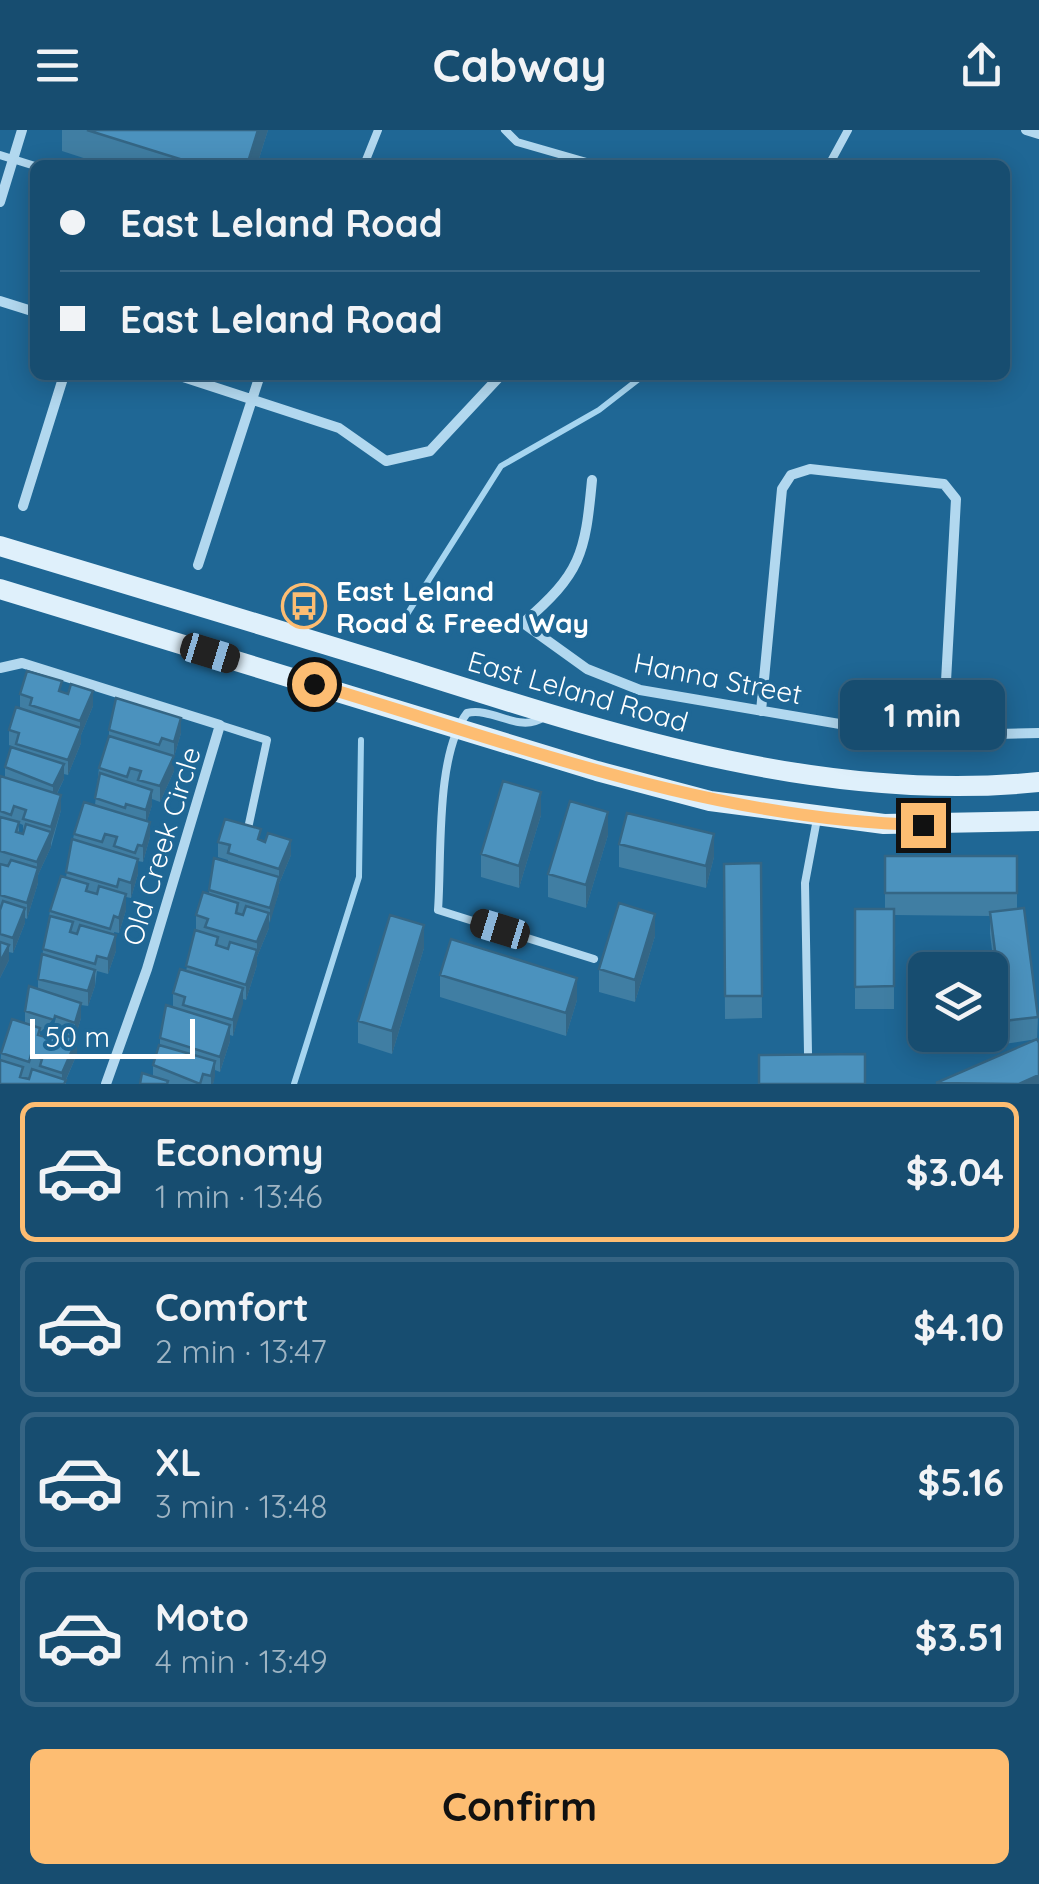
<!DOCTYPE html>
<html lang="en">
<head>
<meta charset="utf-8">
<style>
	:root { --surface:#174d70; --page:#205475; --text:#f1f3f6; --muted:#9eb4c3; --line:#366483; --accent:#fdbd72 }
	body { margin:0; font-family:Quicksand,sans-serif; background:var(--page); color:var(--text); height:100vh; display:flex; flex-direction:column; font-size:38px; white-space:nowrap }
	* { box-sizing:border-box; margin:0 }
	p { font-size:32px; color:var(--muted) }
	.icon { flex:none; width:55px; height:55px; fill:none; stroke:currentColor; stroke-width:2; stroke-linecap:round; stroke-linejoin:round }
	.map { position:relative; height:954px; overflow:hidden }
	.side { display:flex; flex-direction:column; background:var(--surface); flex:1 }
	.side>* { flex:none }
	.banner { position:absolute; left:30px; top:30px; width:980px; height:220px; border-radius:15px; box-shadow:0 5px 25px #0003,0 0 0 2px var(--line); display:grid; align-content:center; height:220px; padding:0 30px; background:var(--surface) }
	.fabs { position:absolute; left:908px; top:822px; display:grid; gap:20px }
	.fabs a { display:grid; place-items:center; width:100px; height:100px; border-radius:15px; background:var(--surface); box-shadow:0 5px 25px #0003,0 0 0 2px var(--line); font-size:50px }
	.scale { position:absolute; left:30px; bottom:25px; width:165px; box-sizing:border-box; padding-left:10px; border:5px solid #fff; border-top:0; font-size:28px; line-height:35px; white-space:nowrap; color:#fff; -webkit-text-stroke:8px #1f6795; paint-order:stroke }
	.end { position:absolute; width:45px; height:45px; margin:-22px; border:12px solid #fdbd72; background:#111; box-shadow:0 0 0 5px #111 }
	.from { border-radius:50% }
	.bubble { position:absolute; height:70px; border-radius:15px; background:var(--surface); box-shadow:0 5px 25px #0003,0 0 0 2px var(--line); font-size:32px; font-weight:800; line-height:70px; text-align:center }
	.car { position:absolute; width:30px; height:60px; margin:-30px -15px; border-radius:12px; box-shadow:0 0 8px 2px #0007; background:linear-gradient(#222 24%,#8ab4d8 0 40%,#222 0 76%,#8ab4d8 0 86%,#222 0) }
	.banner b { display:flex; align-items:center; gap:35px; height:95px; font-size:38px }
	.banner b+b { border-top:2px solid var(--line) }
	.banner i { width:25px; height:25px; background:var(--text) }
	ul { padding:18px 0 0; list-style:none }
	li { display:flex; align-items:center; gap:30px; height:140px; margin:0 20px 15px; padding:0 10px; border:5px solid var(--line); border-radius:15px }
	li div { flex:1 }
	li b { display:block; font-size:38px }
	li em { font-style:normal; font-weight:800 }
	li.on { border-color:var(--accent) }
	li>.icon { width:90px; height:90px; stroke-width:1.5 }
	.button { display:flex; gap:20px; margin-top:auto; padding:20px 30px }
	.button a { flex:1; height:115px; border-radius:15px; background:var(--accent); color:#111; font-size:40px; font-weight:800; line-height:115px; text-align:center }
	header { display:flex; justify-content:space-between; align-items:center; height:130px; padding:0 30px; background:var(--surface); font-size:45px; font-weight:800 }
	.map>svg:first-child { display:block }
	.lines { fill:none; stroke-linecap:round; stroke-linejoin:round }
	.stream { stroke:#a6d5f0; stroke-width:6 }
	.service { stroke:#b2d8ef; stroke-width:8 }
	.minor { stroke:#b2d8ef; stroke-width:10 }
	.secondary { stroke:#dff0fb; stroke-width:20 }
	.wall { fill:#407ea3; fill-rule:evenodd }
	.shaded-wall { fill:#346685 }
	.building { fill:#4b92be; stroke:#346685; stroke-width:2.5 }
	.route { stroke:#fdbd72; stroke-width:12 }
	.labels { text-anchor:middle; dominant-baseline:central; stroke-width:8; stroke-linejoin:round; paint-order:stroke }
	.poi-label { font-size:28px; font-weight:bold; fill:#fff; stroke:#1f6795; text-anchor:start }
	.street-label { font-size:28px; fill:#fff; stroke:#1f6795 }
</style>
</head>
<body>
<header><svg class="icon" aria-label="menu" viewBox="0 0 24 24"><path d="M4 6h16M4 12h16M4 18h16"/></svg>Cabway<svg class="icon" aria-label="share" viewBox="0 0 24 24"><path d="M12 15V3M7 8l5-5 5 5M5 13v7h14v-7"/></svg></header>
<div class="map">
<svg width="1039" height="954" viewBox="0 0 1039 954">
	<rect width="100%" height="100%" fill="#1f6795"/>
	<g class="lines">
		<!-- stream -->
		<path class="stream" d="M399 497 501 336 599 280 644 245
			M294 954 359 747 361 610"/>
		<!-- service -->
		<path class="service" d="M505 0 517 12 597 35
			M0 25 35 36
			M364 35 378 0
			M829 35 848 0
			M544 587C519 604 494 577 467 583 435 625 442 727 438 780L594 829
			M220 595 267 610 247 703
			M808 923 805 753 817 689"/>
		<!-- minor -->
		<path class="minor" d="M1026 0 1039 4
			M0 72 22 0
			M0 171 35 182
			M177 245 339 298 386 331 430 321 501 245
			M592 350C585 425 581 443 523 493L587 539 640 560 910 606 1039 603
			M23 376 64 245
			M198 435 260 245
			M0 538 22 533 220 595 147 839 106 954
			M761 581 782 359 791 345 810 339 944 354 956 369 943 606"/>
		<!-- secondary -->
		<path class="secondary" d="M0 416C129 455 257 493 386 533 596 599 815 675 1039 652
			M0 459 597 641 710 671 884 694 1039 691"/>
	</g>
	<!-- wall -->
	<path class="wall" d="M62 0H268L257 35H105L62 21Z
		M62 562 93 576 81 605V613L68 645 64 644V649L57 664 61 680 51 717 38 745V753L27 789 25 788V793L13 823 9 822V830L0 848V646L5 648V637L16 618 9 615V600L20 578V564ZM19 693 23 695V704L19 703Z
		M109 600 181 603 174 627V641L160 672 152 669V675L147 691 150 707 143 732 138 731V744L131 768 126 767V780L119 803 114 802 116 821 108 844 97 841 95 856 88 876 81 875V888L75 908 77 924 66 950V954H0L1 923 25 893V881L38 859V849L50 781 66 747 74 704 95 675 99 638 109 606ZM40 901 50 904 49 908 40 906Z
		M541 685 519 758 481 747V724Z
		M608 705 586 778 548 767V744Z
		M261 710 291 725 279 754V762L269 793V798L257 827V835L246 870 243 869 233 906 230 905V911L220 942 215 940 213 954H140L153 947V935L160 915V908L173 878V863L186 841 196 800V785L209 764V760L228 732V730L218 727V712Z
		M619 714 714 727 706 758 619 737Z
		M885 726H1017V778L1038 887 1037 909 1004 914 990 804V786L894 785V879H855V779H885Z
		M761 733 762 888 725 889 724 734Z
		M655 806 635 872 599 862V839Z
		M424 818 392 924 358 913V891Z
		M440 845 577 870 566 906 440 867Z"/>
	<!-- shaded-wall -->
	<path class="shaded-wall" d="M258 0H268L257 35H247Z
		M93 561V576L81 605V613L68 645V630L80 600V591Z
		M181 588V603L174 627V641L160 672V656L174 626V612Z
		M64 634V649L53 671V656Z
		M152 660V675L146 695V680Z
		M541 662V685L519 758V736Z
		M61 665V680L51 713V697Z
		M608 682V705L586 778V755Z
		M150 692V707L143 732V716Z
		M51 702V717L38 745V753L27 789V773L37 740V732Z
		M714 704V727L706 758V736Z
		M291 710V725L279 754V762L270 793V778L279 747V739Z
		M138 729V744L131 768V753Z
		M126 764V780L119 803V788Z
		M25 778V793L13 823V808Z
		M269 783V798L257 827V835L246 870V855L257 821V812Z
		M655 784V806L635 872V850Z
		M424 795V818L392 924V901Z
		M116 805V821L108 844V829Z
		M9 815V830L0 848V832Z
		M95 840V856L88 876V861Z
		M577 848V870L566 906V883Z
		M243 858V874L233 906V890Z
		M81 873V888L75 908V893Z
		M230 895V911L220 942V927Z
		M77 909V924L64 954H62V943Z
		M215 931V947L213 954H211V946Z
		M1039 945V954H1019Z"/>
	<!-- building -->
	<path class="building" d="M87 0H258L247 35H199Z
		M27 541 62 551 59 561 68 564 71 554 93 561 80 591 30 575 32 568 20 564Z
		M116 568 181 588 174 612 162 608 159 615 109 600Z
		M16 577 81 598 68 630 16 614 19 603 9 600Z
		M109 606 174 626 160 656 138 650 141 641 130 638 127 647 99 638Z
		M11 617 64 634 53 656 5 637Z
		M100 643 152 660 146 680 126 674 125 678 95 668Z
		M0 646 61 665 51 697 23 689 26 680 14 676 11 685 0 681Z
		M503 651 541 662 519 736 481 724Z
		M570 671 608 682 586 755 548 744Z
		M84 672 150 692 143 716 138 715 135 723 114 716 117 707 105 704 102 712 74 704Z
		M627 683 714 704 706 736 619 714Z
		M0 687 19 692 16 702 23 704 26 694 51 702 37 732 0 721Z
		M225 689 261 699 258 709 265 712 268 703 291 710 279 739 228 723 230 715 218 712Z
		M72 709 138 729 131 753 119 749 117 757 66 742Z
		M885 726H1017V763H885Z
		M214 728 279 747 270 778 209 760Z
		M11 730 38 738 27 773 0 765V734L8 736Z
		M761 733 762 866H725L724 734Z
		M61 746 88 754 86 761 97 764 99 756 126 764 119 788 114 786 110 799 50 781Z
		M203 762 238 773 236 783 243 785 246 776 269 783 257 812 205 797 208 789 196 785Z
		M3 771 25 778 13 808 0 804V780Z
		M619 773 655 784 635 850 599 839Z
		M1024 778 1038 887 1004 891 990 782Z
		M855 779H894V856L855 857Z
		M390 785 424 795 392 901 358 891Z
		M50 786 73 792 70 802 77 804 80 795 116 805 108 829 97 826 95 834 43 819Z
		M195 800 218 807 216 815 228 819 230 812 257 820 246 855 186 836Z
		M451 809 577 848 566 883 440 845Z
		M0 812 9 815 0 832Z
		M42 824 95 840 88 861 38 849Z
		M180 839 243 858 233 890 183 875 185 867 173 863Z
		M29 856 81 873 75 893 55 886 54 890 25 881Z
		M166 875 230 895 220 927 160 908Z
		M12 889 40 898 38 905 49 908 51 901 77 909 62 943 40 936 42 929 31 925 29 932 1 923Z
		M1037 909 1039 913V945L1019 954 936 953Z
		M159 915 215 931 211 946 203 944 200 954 153 935Z
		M865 924V954H759V925Z
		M0 930 23 937 20 947 29 949 32 939 66 950 64 954H0Z
		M142 943 168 951 167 954H140Z"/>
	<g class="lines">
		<!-- route -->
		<path class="route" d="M314 554C515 614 711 690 923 695"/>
	</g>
	<!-- icons -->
	<defs>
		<symbol id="bus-ring" viewBox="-11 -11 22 22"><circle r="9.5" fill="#1f6795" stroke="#fdbd72" stroke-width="1.5"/><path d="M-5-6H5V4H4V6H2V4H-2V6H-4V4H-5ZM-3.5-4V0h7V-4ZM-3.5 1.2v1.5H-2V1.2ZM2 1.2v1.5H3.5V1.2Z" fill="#fdbd72"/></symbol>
	</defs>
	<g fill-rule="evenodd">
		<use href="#bus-ring" x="279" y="451" width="50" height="50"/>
	</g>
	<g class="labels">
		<!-- poi labels -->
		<g class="poi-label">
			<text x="336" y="460">East Leland<tspan x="336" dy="32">Road &amp; Freed Way</tspan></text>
		</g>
		<!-- street labels -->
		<g class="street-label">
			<text transform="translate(718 548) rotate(11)">Hanna Street</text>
			<text transform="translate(578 561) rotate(16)">East Leland Road</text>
			<text transform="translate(161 716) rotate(-73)">Old Creek Circle</text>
		</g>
	</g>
</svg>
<div class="fabs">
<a><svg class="icon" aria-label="layers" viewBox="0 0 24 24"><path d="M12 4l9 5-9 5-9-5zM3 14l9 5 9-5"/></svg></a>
</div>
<div class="scale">50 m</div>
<i class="end from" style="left:314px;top:554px"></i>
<i class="end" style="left:923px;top:695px"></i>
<div class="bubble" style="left:840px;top:550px;width:165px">1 min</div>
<i class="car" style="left:210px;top:523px;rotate:107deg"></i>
<i class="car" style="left:500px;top:799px;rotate:287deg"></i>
<div class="banner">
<b><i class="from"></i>East Leland Road</b>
<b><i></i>East Leland Road</b>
</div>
</div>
<section class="side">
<ul>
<li class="on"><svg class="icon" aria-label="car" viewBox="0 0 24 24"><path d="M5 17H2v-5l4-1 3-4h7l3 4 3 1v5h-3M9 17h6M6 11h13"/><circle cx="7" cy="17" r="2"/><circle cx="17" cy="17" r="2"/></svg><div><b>Economy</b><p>1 min · 13:46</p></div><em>$3.04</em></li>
<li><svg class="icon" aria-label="car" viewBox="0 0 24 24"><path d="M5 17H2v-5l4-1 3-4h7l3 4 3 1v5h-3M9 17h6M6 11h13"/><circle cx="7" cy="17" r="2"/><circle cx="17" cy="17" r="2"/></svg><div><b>Comfort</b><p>2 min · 13:47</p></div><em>$4.10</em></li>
<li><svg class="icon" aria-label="car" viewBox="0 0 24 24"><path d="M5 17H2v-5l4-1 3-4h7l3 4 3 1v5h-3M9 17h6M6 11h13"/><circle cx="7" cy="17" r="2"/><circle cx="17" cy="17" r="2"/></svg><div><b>XL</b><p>3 min · 13:48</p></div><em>$5.16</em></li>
<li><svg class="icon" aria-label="car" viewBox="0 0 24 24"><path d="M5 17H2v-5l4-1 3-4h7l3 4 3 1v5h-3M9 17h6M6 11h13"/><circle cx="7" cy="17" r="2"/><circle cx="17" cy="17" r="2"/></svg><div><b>Moto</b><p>4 min · 13:49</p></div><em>$3.51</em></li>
</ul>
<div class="button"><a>Confirm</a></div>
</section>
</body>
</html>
